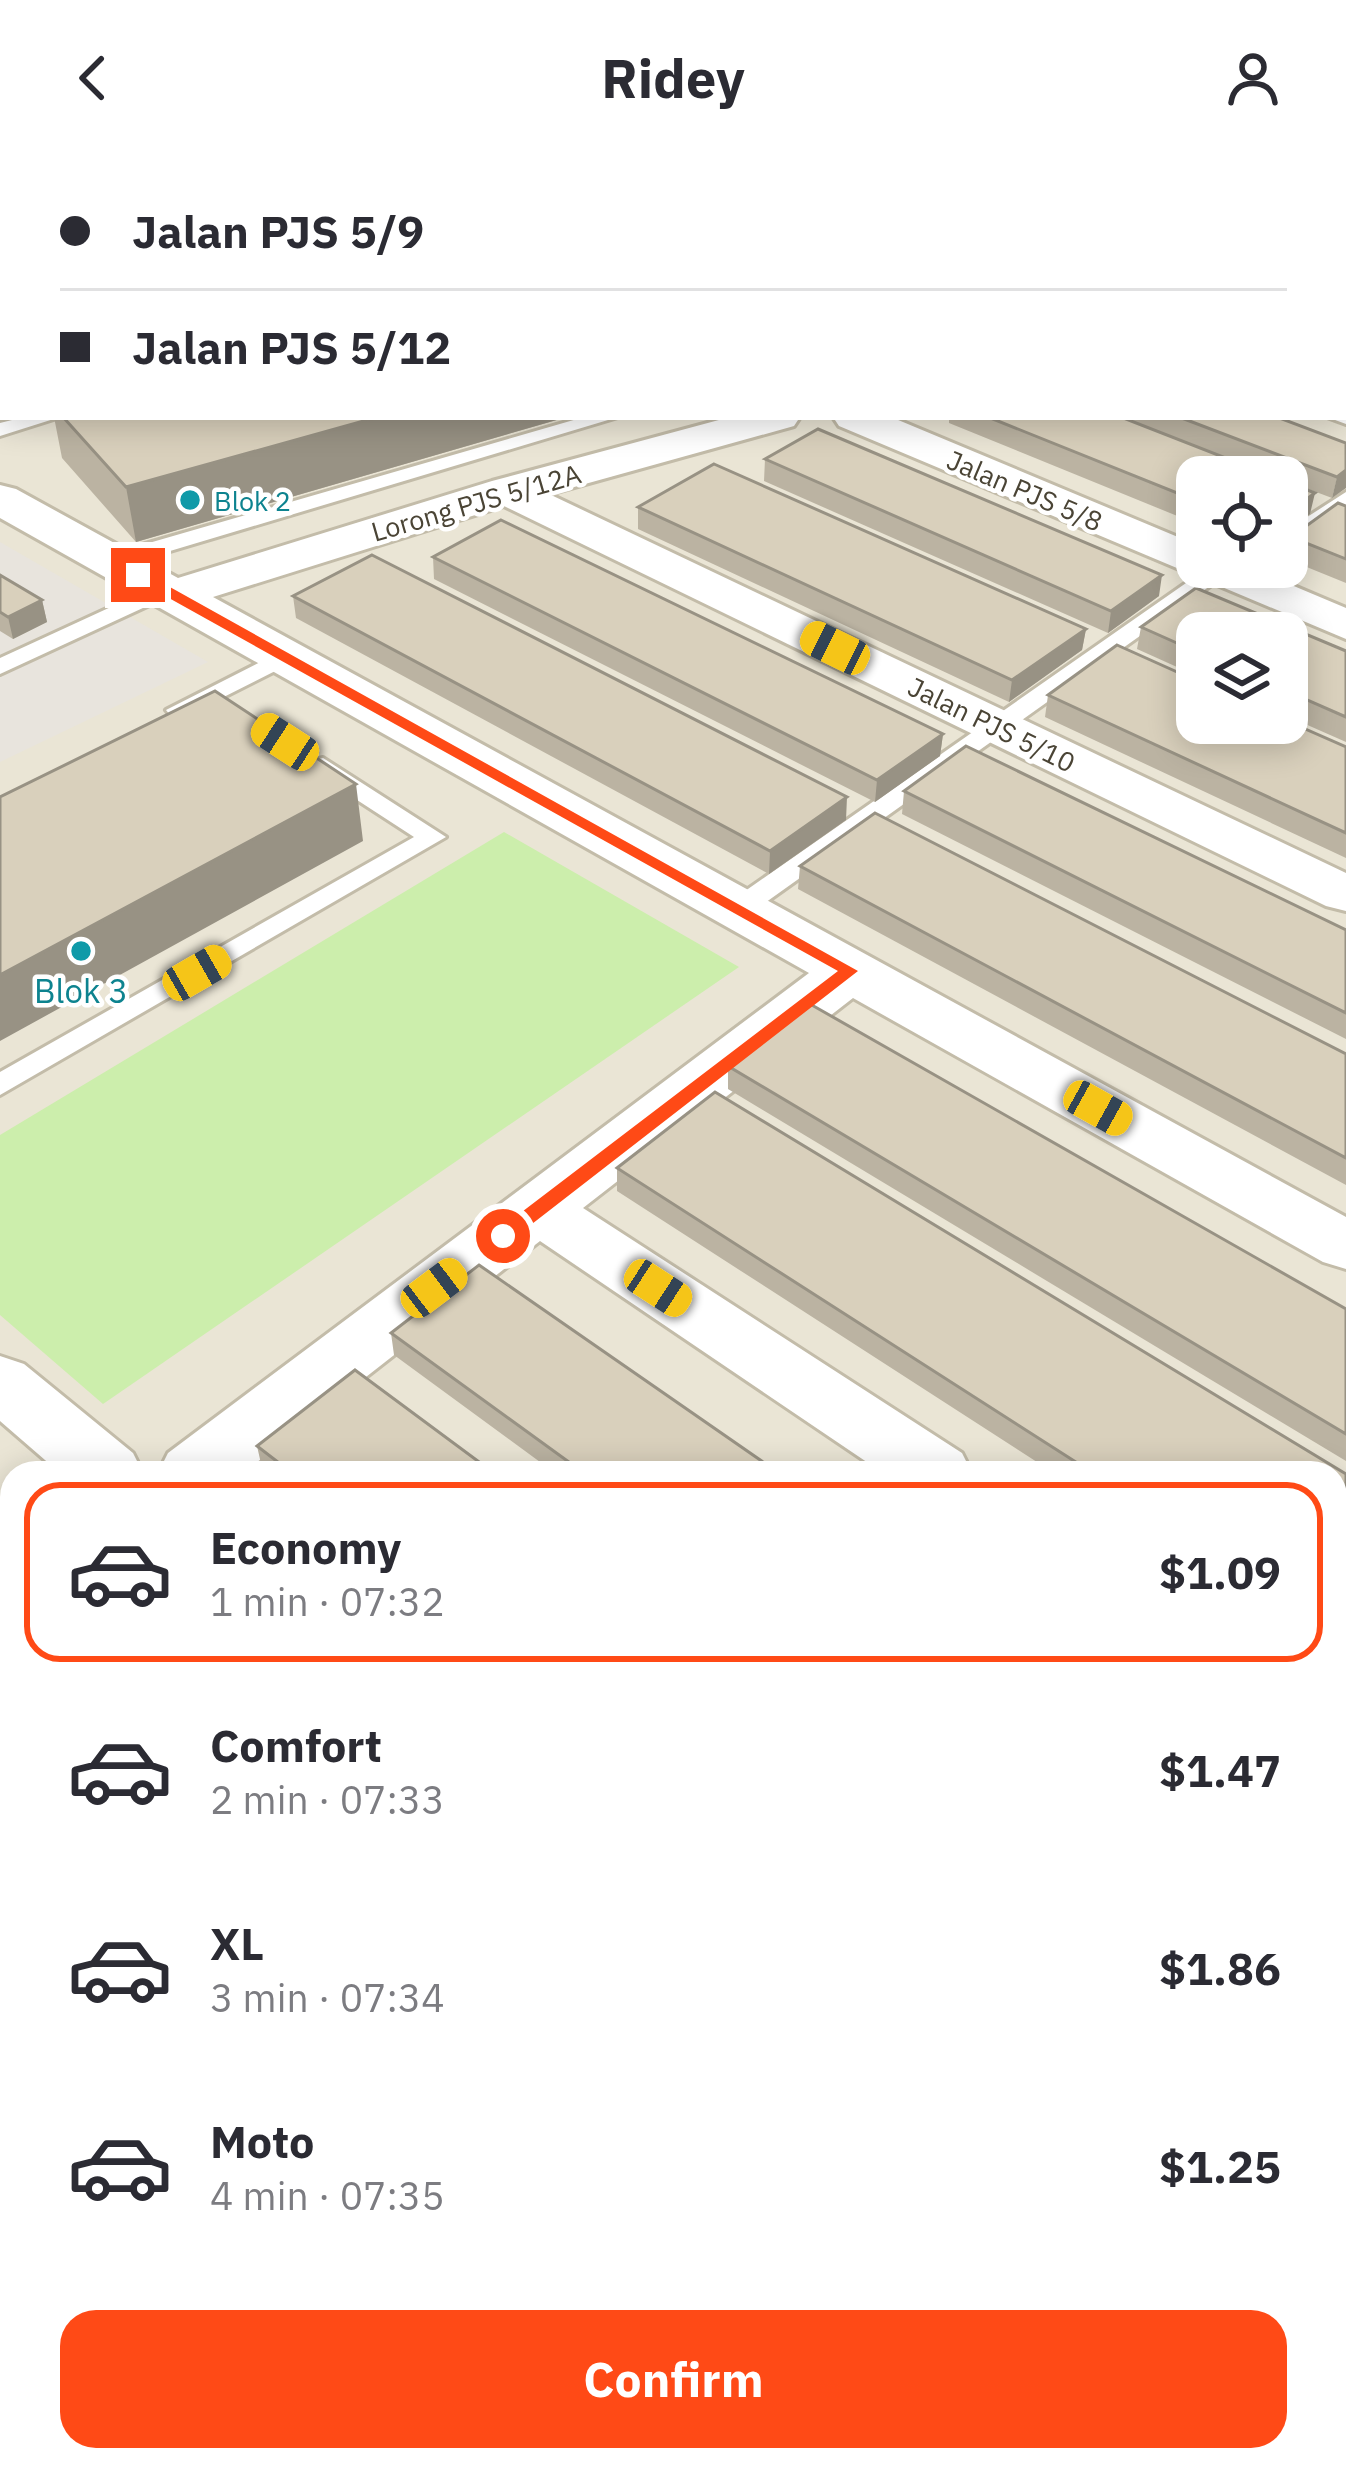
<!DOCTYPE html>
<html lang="en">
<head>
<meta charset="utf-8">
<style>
	:root { --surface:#fff; --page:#f2f2f3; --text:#2b2b33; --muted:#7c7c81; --line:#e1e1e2; --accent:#ff4a16 }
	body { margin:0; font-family:"IBM Plex Sans",sans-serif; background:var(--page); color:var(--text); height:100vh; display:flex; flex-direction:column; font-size:45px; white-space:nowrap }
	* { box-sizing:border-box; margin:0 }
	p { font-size:39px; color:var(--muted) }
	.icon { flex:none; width:66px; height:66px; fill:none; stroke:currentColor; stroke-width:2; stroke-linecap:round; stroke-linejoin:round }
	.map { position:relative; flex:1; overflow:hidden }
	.sheet { position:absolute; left:0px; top:1305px; width:1347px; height:1011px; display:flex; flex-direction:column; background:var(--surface); border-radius:36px 36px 0 0; box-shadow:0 6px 30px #0003 }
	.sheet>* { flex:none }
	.top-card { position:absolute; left:0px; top:0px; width:1347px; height:264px; box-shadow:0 6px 30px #0003; display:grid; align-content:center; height:264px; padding:0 60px; background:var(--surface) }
	.buttons { position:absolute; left:1176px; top:300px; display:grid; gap:24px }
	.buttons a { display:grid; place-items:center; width:132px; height:132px; border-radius:24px; background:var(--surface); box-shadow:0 6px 30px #0003; font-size:60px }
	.end { position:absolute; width:54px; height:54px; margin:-27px; border:15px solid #ff4a16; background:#fff; box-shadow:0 0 0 6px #fff }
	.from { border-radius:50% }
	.car { position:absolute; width:36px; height:72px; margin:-36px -18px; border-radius:15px; box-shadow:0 0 9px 3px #0007; background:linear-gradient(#f5c518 24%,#345 0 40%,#f5c518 0 76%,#345 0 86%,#f5c518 0) }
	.top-card b { display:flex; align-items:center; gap:42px; height:114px; font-size:45px }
	.top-card b+b { border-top:3px solid var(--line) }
	.top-card i { width:30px; height:30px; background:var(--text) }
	ul { padding:21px 0 0; list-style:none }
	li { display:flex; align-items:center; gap:36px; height:180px; margin:0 24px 18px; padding:0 36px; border:6px solid transparent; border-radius:36px }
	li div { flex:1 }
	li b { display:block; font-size:45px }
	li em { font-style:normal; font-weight:700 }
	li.on { border-color:var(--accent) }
	li>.icon { width:108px; height:108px; stroke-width:1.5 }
	.cta { display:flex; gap:24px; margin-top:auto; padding:24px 60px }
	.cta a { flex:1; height:138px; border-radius:36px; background:var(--accent); color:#fff; font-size:48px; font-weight:700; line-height:138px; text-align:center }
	header { display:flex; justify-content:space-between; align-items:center; height:156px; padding:0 60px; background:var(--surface); font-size:54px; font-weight:700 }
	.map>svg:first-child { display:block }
	.residential { fill:#eae5d5; fill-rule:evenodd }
	.industrial { fill:#e8e4dd }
	.green { fill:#cceeac }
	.water { fill:#9ecdf9 }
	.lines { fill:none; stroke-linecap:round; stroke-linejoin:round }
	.stream { fill:#9ecdf9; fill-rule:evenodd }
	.service-casing { stroke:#c3bca9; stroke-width:6 }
	.minor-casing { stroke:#c3bca9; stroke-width:6 }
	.tertiary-casing { stroke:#c3bca9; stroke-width:6 }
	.motorway-casing { stroke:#f0b528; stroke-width:6 }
	.service { fill:#fff; fill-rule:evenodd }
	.minor { fill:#fff; fill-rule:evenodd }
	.tertiary { fill:#fff; fill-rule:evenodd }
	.motorway { fill:#ffd86a; fill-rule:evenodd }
	.wall { fill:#bbb3a2 }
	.shaded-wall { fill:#989284 }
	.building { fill:#d9d0bc; stroke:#989284; stroke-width:3 }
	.route { fill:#ff4a16 }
	.culture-dot { fill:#0f9aa8; stroke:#fff; stroke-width:4.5 }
	.labels { text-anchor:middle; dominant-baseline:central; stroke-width:9; stroke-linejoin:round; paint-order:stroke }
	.far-street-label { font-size:27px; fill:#4a4435; stroke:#fff }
	.far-culture-label { font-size:27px; fill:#0d838f; stroke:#fff; text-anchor:start }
	.culture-label { font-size:33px; fill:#0d838f; stroke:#fff }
</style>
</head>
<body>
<header><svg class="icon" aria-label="back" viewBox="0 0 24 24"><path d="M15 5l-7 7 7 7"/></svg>Ridey<svg class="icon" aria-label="person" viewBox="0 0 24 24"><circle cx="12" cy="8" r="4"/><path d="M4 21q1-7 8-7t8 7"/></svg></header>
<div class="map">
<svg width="1346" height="2315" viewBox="0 0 1346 2315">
	<rect width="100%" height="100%" fill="#f6f3e8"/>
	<!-- residential -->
	<path class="residential" d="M0 0H1346V2025L1335 2031V1317H12V2304H833L813 2315H0ZM3 3H1344V261H3ZM1197 321H1287V411H1197ZM1197 477H1287V567H1197Z"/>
	<!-- industrial -->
	<path class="industrial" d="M0 386 208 506 0 606Z"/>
	<!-- green -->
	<path class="green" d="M504 676 739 811 103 1248 0 1159V979Z"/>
	<!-- water -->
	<path class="water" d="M1346 2096V2315H1010L1025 2304H1335V2102Z"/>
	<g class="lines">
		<!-- stream -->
		<path class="stream" d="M385 0 381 3H368L372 0Z
			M0 165H3V172H0Z"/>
		<defs>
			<path id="service" d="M3 103V115L0 116V104Z
				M1344 202H1346V215H1344Z
				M24 261H60L0 280V267Z
				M584 261H618L120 410 112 412 100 405 104 400Z
				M1346 336V353L1287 392V374Z
				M1209 411 1231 415 748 759H728L724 753 728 747Z
				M163 427 171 429V439L0 518V502Z
				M284 494 293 496V506L188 559H170L166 554Z
				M323 602 446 681 0 939V916L414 681 314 616 310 610 314 604Z"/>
			<path id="minor" d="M531 0H573L575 3H533Z
				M591 0H633L635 3H593Z
				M1344 26H1346V48H1344Z
				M1344 241 1346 242V268L1327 261H1344Z
				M730 261H800L794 270 549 338 1346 717V755L1326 750 504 350 213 441 1346 1061V1113L1323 1106 853 842 583 1052 962 1297 972 1317H883L540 1085 243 1317H158L168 1297 809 817 0 362V329L16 333 178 422 492 325Z
				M833 261H891L1197 389V411H1249L1346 452V483L839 270Z
				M0 1200 24 1208 133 1297 143 1317H60L0 1265Z
				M0 2063 12 2068V2173L0 2169Z"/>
			<path id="tertiary" d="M1346 1557V1627L1335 1631V1561Z
				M132 2304H230L235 2315H137Z"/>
			<path id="motorway" d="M12 2256V2304H60L55 2315H0V2261Z"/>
		</defs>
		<!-- service casing -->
		<use href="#service" class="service-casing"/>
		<!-- minor casing -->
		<use href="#minor" class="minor-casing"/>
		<!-- tertiary casing -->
		<use href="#tertiary" class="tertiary-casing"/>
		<!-- motorway casing -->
		<use href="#motorway" class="motorway-casing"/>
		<!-- service -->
		<use href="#service" class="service"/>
		<!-- minor -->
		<use href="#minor" class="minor"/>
		<!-- tertiary -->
		<use href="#tertiary" class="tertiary"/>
		<!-- motorway -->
		<use href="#motorway" class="motorway"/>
	</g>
	<!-- wall -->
	<path class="wall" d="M1344 54H1346V187L1344 186Z
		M54 261H567L136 386 62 302Z
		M949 261H1121L1197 321V368L949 267Z
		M1121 261H1277L1346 287 1332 342 1287 325V321H1276Z
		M765 303 1159 440 1108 477 764 325Z
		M1346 350V427L1287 403 1291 381Z
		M638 351 1086 473 1082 494 1009 546 638 373Z
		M433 401 943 578 940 600 875 646 434 423Z
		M0 419 42 444 47 466 13 483 0 475Z
		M1196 432 1346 495V586L1287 560V477H1197V520L1137 493 1141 471Z
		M293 440 846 664 769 718 296 462Z
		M1048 539 1346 591V702L1045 561Z
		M904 635 1346 774V883L902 658Z
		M800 710 1346 898V1029L798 733Z
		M728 910 1346 1153V1305L728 933Z
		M715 936 1346 1318V1397L1335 1410V1317H1054L617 1035V1012Z
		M391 1177 779 1317H555L394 1199Z
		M257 1290 494 1317H268L262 1312Z
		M0 1370 12 1380V1579L0 1567Z"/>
	<!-- shaded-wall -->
	<path class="shaded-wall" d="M94 0H218L211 3H87Z
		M1135 0H1183L1171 3H1134Z
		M3 37V91L0 93V39Z
		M378 261H567L136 386 126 331Z
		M1346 314V332L1332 342 1337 321Z
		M1315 337 1310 358 1287 375V357Z
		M1162 419 1159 440 1108 477 1111 455Z
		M42 444 47 466 13 483 8 461Z
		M1086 473 1082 494 1009 546 1012 524Z
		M943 578 940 600 875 646 877 624Z
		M356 628 363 685 0 885V819Z
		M847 641 846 664 769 718 770 695Z
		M1346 1384V1397L1335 1410V1397Z
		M12 1761V1789L0 1799V1772Z
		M1346 1876V1896L1335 1901V1881Z"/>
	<!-- building -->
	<path class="building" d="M0 0H94L87 3H3V37L0 39Z
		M997 0H1135L1140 3H985Z
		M1344 54H1346V132H1344Z
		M63 261H378L126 331Z
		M988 261H1121L1274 321H1197V345Z
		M1179 261H1277L1346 287V314L1337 321Z
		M818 273 1162 419 1111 455 765 303Z
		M714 308 1086 473 1012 524 638 351Z
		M1287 326 1315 337 1287 357Z
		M1338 347 1346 350V403L1291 381Z
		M501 364 943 578 877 624 433 401Z
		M372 399 847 641 770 695 293 440Z
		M0 419 42 444 8 461 0 456Z
		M1196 432 1346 495V561L1287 535V477H1197V496L1141 471Z
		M1117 489 1197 525V567H1287V565L1346 591V677L1048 539Z
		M215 535 356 628 0 819V641Z
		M966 590 1346 774V857L904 635Z
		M875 657 1346 898V1002L800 710Z
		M810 848 1346 1153V1278L728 910Z
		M715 936 1346 1318V1384L1335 1397V1317H1093L617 1012Z
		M479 1109 779 1317H584L391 1177Z
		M355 1214 494 1317H292L257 1290Z
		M0 1370 12 1380V1566L0 1554Z
		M0 1656 12 1668V1761L0 1772Z
		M1344 1709 1346 1712V1876L1335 1881V1712Z"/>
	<!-- route -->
	<path class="route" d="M133 416H143L858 815 510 1085H497V1075L838 815 133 422Z"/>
	<!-- markers -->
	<g class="culture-dot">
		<circle cx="190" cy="344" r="12"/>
		<circle cx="81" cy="795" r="12"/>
	</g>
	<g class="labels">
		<!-- far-street labels -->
		<g class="far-street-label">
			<text transform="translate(1025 334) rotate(23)">Jalan PJS 5/8</text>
			<text transform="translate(476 346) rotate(-16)">Lorong PJS 5/12A</text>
			<text transform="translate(992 568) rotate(26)">Jalan PJS 5/10</text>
		</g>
		<!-- far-culture labels -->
		<g class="far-culture-label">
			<text x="214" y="344">Blok 2</text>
		</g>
		<!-- culture labels -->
		<g class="culture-label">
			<text x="81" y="834">Blok 3</text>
		</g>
	</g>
</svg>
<div class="buttons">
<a><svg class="icon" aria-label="locate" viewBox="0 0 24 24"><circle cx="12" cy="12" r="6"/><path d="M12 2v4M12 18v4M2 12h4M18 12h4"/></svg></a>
<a><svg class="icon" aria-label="layers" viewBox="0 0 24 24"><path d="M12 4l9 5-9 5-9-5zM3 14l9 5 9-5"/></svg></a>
</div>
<i class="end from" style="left:503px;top:1080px"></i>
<i class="end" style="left:138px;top:419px"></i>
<i class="car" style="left:835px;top:492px;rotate:296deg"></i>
<i class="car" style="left:285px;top:586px;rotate:303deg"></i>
<i class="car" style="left:197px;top:817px;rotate:60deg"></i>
<i class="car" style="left:1098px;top:952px;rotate:119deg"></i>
<i class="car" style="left:434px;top:1132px;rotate:53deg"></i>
<i class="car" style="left:658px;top:1132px;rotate:123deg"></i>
<div class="top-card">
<b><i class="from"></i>Jalan PJS 5/9</b>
<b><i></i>Jalan PJS 5/12</b>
</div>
<section class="sheet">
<ul>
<li class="on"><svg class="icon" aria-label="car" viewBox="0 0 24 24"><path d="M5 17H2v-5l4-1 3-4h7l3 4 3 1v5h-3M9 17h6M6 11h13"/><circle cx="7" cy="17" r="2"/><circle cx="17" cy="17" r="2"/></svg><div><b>Economy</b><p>1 min · 07:32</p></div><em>$1.09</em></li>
<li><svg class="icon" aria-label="car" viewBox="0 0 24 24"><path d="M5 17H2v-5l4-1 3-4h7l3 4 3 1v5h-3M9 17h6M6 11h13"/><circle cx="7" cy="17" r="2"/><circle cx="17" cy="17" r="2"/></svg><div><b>Comfort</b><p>2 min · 07:33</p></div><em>$1.47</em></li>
<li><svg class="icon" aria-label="car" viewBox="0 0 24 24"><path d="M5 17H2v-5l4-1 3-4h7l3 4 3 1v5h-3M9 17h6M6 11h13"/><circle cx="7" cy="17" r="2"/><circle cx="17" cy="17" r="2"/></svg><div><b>XL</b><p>3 min · 07:34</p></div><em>$1.86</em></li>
<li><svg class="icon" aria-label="car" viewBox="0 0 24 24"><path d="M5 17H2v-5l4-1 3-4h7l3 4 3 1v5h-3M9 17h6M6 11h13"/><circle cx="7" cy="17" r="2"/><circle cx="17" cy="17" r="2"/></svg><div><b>Moto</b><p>4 min · 07:35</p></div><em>$1.25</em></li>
</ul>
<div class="cta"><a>Confirm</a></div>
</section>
</div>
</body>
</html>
